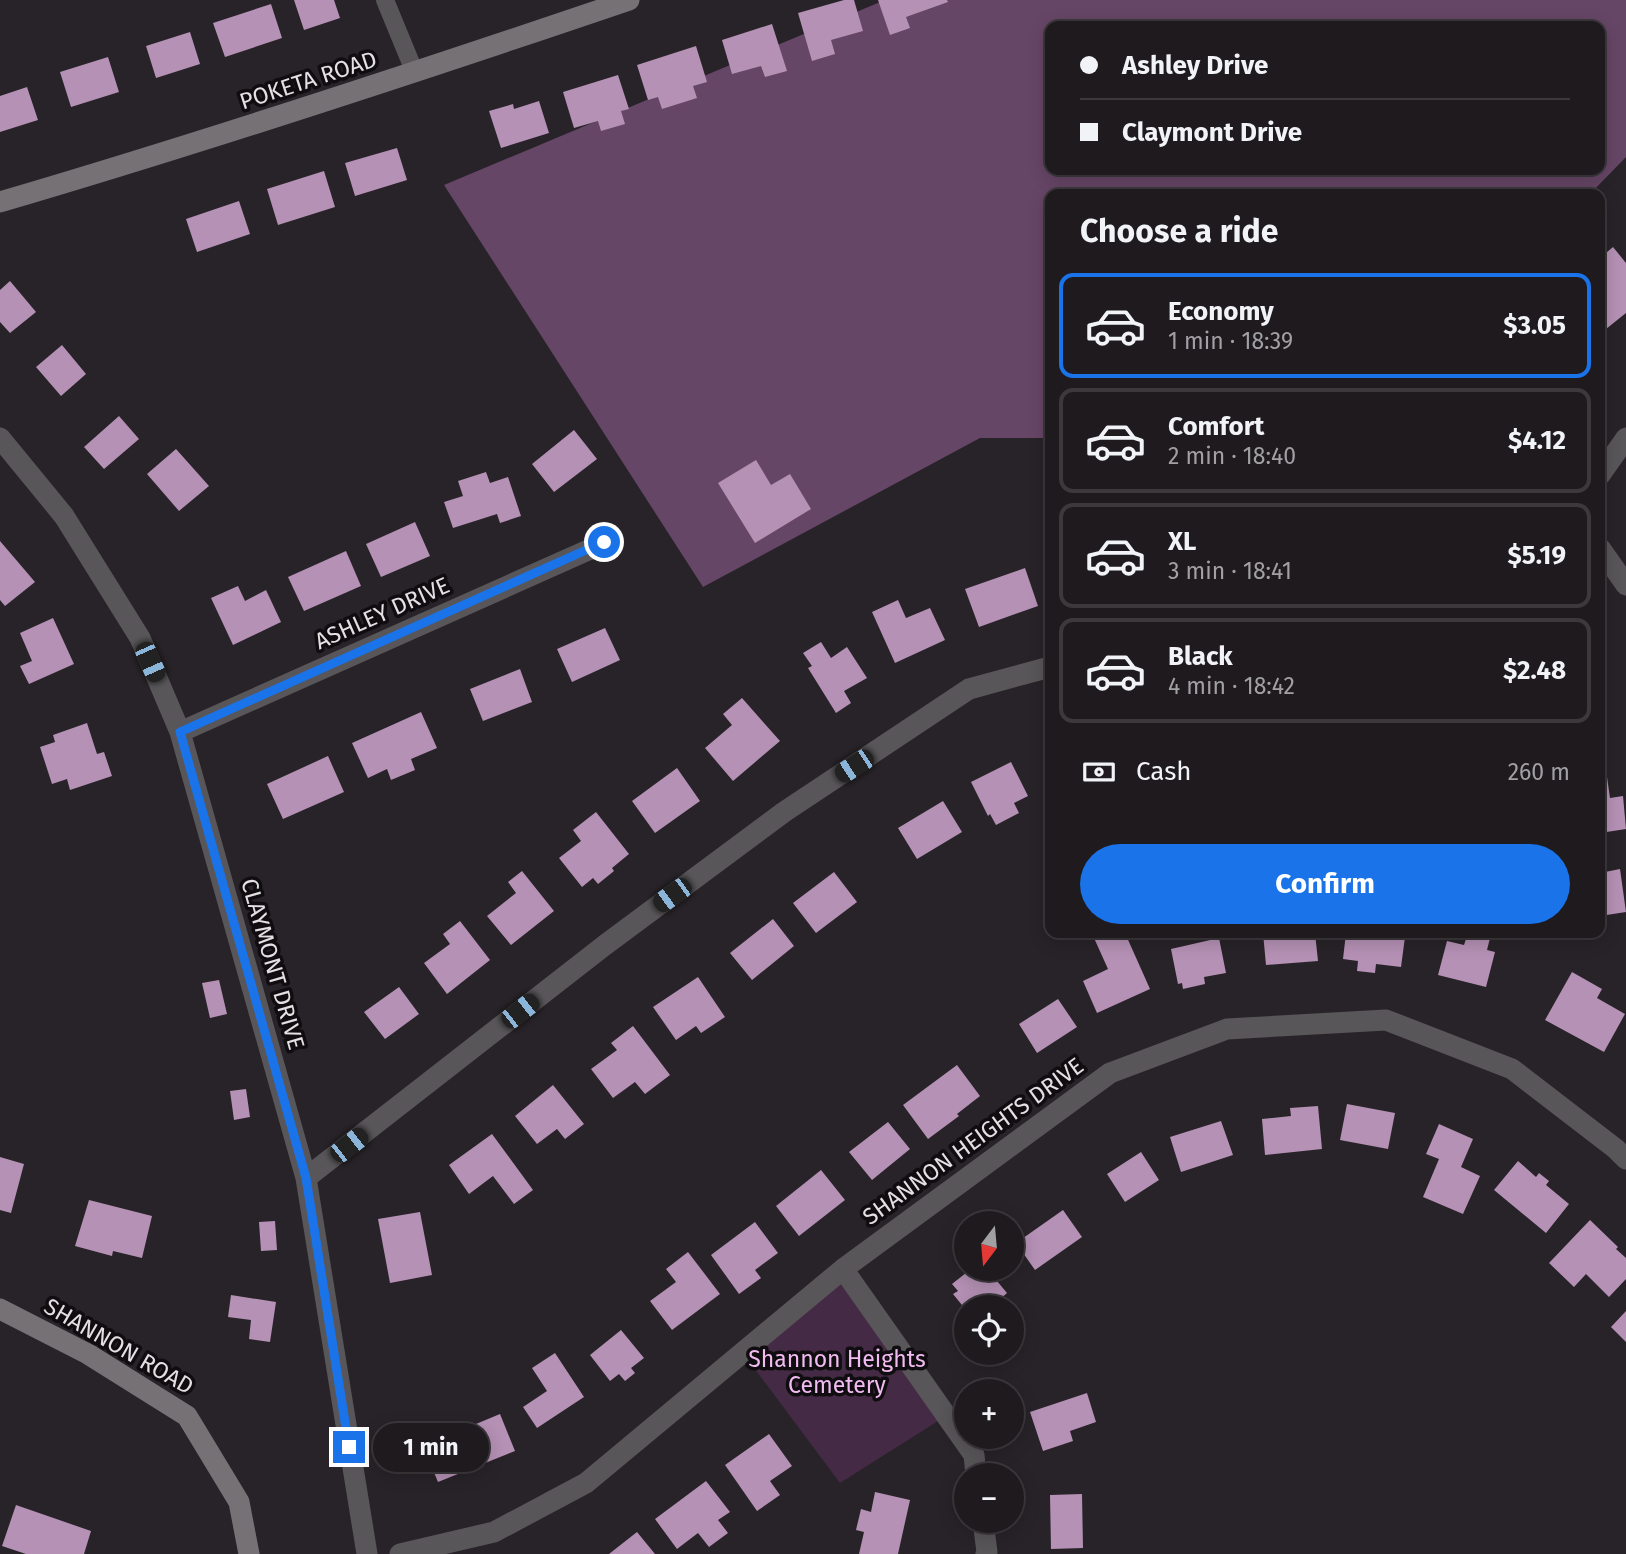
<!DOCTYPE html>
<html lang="en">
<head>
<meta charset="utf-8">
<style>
	:root { --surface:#1e1a1e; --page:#2b272b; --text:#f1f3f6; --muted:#a1a1a4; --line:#3c383c; --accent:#1a73e8 }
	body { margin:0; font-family:"Fira Sans",sans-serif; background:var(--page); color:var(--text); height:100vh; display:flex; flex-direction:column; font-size:26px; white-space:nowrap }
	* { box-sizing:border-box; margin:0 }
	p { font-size:23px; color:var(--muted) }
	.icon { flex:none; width:38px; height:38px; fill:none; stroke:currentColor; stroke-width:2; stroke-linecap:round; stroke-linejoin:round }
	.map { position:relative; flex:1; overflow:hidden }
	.sheet { position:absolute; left:1045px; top:189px; width:560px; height:749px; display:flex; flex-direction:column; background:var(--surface); border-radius:14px; box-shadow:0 4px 18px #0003,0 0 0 2px var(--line) }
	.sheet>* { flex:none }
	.banner { position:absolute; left:1045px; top:21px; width:560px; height:154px; border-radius:14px; box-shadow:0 4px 18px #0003,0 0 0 2px var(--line); display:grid; align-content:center; height:154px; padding:0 35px; background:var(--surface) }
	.needle { width:46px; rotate:196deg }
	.fabs { position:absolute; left:954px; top:1211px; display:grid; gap:14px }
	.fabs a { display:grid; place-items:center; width:70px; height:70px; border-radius:50%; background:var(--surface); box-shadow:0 4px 18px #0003,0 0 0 2px var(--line); font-size:35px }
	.end { position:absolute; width:32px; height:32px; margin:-16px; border:9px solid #1a73e8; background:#fff; box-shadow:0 0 0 4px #fff }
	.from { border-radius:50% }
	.bubble { position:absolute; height:49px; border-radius:24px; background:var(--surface); box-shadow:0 4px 18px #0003,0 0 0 2px var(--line); font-size:23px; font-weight:700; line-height:49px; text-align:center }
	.car { position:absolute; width:21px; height:42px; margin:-21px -10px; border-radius:9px; box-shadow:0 0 5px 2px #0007; background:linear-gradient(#222 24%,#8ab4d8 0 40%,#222 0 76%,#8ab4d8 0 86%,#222 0) }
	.banner b { display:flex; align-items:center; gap:24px; height:66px; font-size:26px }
	.banner b+b { border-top:2px solid var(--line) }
	.banner i { width:18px; height:18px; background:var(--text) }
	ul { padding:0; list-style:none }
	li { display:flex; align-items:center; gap:21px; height:105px; margin:0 14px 10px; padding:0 21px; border:4px solid var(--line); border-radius:14px }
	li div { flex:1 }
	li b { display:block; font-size:26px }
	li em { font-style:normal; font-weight:700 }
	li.selected { border-color:var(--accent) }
	li>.icon { width:63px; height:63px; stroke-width:1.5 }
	h2 { padding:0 35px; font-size:32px; line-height:84px }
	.pay { display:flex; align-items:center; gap:18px; height:77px; padding:0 35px; font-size:26px }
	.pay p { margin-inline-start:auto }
	.cta { display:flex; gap:14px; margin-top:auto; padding:14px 35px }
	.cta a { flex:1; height:80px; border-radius:42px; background:var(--accent); color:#fff; font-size:28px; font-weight:700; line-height:80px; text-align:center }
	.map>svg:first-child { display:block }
	.green { fill:#442a45 }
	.forest { fill:#664666; fill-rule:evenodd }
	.building { fill:#b591b5 }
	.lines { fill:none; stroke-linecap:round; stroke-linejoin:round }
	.lane { stroke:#585658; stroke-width:18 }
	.street { stroke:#585658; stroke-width:21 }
	.secondary { stroke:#757175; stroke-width:21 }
	.route { stroke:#1a73e8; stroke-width:9 }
	.labels { text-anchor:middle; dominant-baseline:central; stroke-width:7; stroke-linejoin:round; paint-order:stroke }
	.street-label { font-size:23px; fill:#e4e0e4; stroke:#0f0d0f }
	.park-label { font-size:23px; fill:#f2bbf2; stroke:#0f0d0f }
</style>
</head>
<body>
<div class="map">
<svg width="1626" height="1554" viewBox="0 0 1626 1554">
	<rect width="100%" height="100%" fill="#282328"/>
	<!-- green -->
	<path class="green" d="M843 1269 946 1416 840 1483 743 1353Z"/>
	<!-- forest -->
	<path class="forest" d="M885 0H1626V157L1590 194H1050V438H980L703 587 444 185ZM1050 26H1600V170H1050Z"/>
	<!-- building -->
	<path class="building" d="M294 0H334L340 18 304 30Z
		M844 0H854L863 31 831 40 835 54 812 61 798 13Z
		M878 0H947L948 2 906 17 910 28 890 35Z
		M271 4 282 38 225 57 213 23Z
		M772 24 787 71 765 77 761 66 732 74 722 40Z
		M190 32 200 64 156 78 146 46Z
		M696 46 707 82 693 86 697 98 662 109 658 97 648 100 637 65Z
		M108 57 119 92 71 107 60 72Z
		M618 75 629 109 621 111 625 124 601 131 598 121 574 128 563 92Z
		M27 87 38 120 0 132V96Z
		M539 101 549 133 501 148 489 111 513 104 514 109Z
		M397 148 407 180 355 196 345 163Z
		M324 171 335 207 278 225 267 189Z
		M239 201 250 234 197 252 186 219Z
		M1613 247 1626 263V313L1606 329 1600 321V289L1601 288 1600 286V258Z
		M10 281 36 312 10 333 0 322V290Z
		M62 345 86 374 61 396 36 367Z
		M119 416 139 439 104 469 84 447Z
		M574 430 597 459 554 492 532 464Z
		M176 449 209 486 179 511 147 474Z
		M756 460 771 485 790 474 811 509 755 543 718 483Z
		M486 472 490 483 508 477 521 516 500 523 497 514 453 528 444 502 463 496 458 481Z
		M415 522 430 556 381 577 366 544Z
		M0 541 35 582 5 606 0 600Z
		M346 551 361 586 304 611 288 577Z
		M1025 568 1038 606 979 627 965 589Z
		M238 586 245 601 266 590 281 622 233 645 211 598Z
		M898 600 906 618 930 608 945 640 895 663 872 612Z
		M53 618 74 664 29 684 20 666 32 661 20 633Z
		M605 628 620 660 572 682 557 649Z
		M821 642 831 658 847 647 867 678 844 691 851 703 836 713 808 668 812 666 803 653Z
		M520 669 532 702 483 721 470 689Z
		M742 698 780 741 733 781 705 748 732 725 723 714Z
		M421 712 437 748 411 759 415 770 391 780 387 769 368 778 352 743Z
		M87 723 97 754 104 752 112 776 70 790 67 779 52 784 40 747 55 742 53 735Z
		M328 756 344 792 283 819 267 784Z
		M1011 762 1028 796 1014 803 1019 813 996 825 990 814 988 816 971 782Z
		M677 768 700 801 655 833 632 801Z
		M1600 770H1606L1610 798 1623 796 1626 829 1600 833Z
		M943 801 962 832 917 859 898 828Z
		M596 812 629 854 612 868 614 871 598 884 593 878 582 887 559 858 581 841 573 830Z
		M1620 869 1626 912 1600 916V873Z
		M522 871 554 911 511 945 487 916 516 893 508 882Z
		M834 872 857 902 816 933 793 903Z
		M773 919 794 946 752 980 730 953Z
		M460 921 490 960 447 994 424 963 450 944 443 934Z
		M1106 933H1125L1150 989 1097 1013 1083 981 1108 969 1094 938Z
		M1263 933H1315L1318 961 1266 965Z
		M1346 933H1370L1405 937 1401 967 1376 964 1375 973 1357 971 1358 961 1343 959Z
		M1468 933 1491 934 1487 950 1495 952 1486 987 1438 975 1447 941 1464 945Z
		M1219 938 1226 973 1204 977 1205 984 1183 989 1182 983 1178 984 1171 949Z
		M1572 972 1602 989 1597 998 1625 1014 1604 1052 1545 1020Z
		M698 977 725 1017 701 1033 696 1026 676 1040 653 1007Z
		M219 980 227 1014 210 1018 202 983Z
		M399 987 419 1014 385 1039 364 1012Z
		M1058 999 1077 1027 1037 1053 1019 1024Z
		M633 1026 670 1075 645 1094 635 1082 613 1098 591 1069 617 1050 611 1043Z
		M957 1065 980 1096 957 1114 959 1116 928 1139 903 1105Z
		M553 1085 584 1124 565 1139 557 1129 537 1144 515 1116Z
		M246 1089 250 1117 234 1120 230 1091Z
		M1347 1104 1395 1113 1388 1149 1340 1140Z
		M1318 1106 1322 1149 1265 1155 1262 1119 1291 1116 1290 1108Z
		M1221 1121 1233 1155 1181 1172 1170 1137Z
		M888 1122 910 1149 872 1180 849 1152Z
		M1439 1124 1473 1139 1461 1167 1480 1176 1463 1214 1423 1197 1439 1159 1426 1154Z
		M492 1134 533 1190 514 1204 493 1176 469 1194 449 1165Z
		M1141 1152 1159 1180 1125 1202 1107 1174Z
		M0 1157 24 1164 11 1213 0 1210Z
		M1518 1161 1536 1177 1539 1173 1549 1181 1546 1185 1569 1204 1546 1233 1494 1190Z
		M821 1170 845 1200 799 1236 776 1206Z
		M89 1200 152 1216 142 1258 113 1251 112 1256 75 1246Z
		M1063 1210 1082 1237 1035 1270 1016 1243Z
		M420 1212 432 1275 390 1283 378 1219Z
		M1590 1220 1618 1247 1616 1249 1626 1258V1279L1609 1297 1586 1274 1574 1287 1549 1263Z
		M275 1221 277 1250 261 1251 259 1222Z
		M755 1222 778 1253 755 1270 761 1278 739 1294 711 1255Z
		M688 1252 720 1294 672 1330 650 1301 676 1282 666 1269Z
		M971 1269 984 1270 987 1269 1007 1293 997 1302 1002 1307H966V1310L953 1294 958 1291 952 1284Z
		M231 1295 276 1302 270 1342 249 1339 251 1320 228 1317Z
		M1626 1311V1342L1611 1327Z
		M621 1330 644 1358 631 1368 635 1373 625 1381 619 1374 610 1381 590 1355Z
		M555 1353 584 1397 537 1428 523 1407 547 1391 532 1368Z
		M1087 1393 1096 1422 1070 1431 1073 1441 1043 1451 1030 1412Z
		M500 1414 515 1451 438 1482 423 1446Z
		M769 1434 792 1466 770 1481 780 1495 757 1511 725 1465Z
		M706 1481 730 1512 718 1520 728 1533 709 1547 698 1533 677 1549 655 1519Z
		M875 1492 910 1500 898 1554H859L864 1532 856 1530 861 1509 871 1512Z
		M1082 1494 1083 1548 1051 1549 1050 1495Z
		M16 1505 91 1531 84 1554H26L2 1546Z
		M637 1532 655 1554H609Z"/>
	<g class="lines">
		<!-- lane -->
		<path class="lane" d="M385 0 415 73"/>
		<!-- street -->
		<path class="street" d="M0 438 64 516 140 638 180 732 306 1178 367 1554
			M1600 475 1626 438
			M1600 548 1626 585
			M180 732 604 543
			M306 1178 605 945 784 812 969 689 1050 667
			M843 1269 974 1455 976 1475
			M983 1521 987 1552 986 1554
			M400 1554 494 1532 586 1483 843 1269 1110 1073 1227 1029 1386 1020 1512 1069 1616 1149 1626 1159"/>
		<!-- secondary -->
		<path class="secondary" d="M0 202C211 140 420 71 629 0
			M0 1309 88 1354 187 1416 239 1502 249 1554"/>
	</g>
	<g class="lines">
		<!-- route -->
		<path class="route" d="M349 1447 306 1178 180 732 604 542"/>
	</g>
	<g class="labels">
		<!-- street labels -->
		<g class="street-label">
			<text transform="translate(308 80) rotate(-18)">POKETA ROAD</text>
			<text transform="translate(382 613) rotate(-24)">ASHLEY DRIVE</text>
			<text transform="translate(273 964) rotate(74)">CLAYMONT DRIVE</text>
			<text transform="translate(973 1141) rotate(-36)">SHANNON HEIGHTS DRIVE</text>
			<text transform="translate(119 1346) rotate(30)">SHANNON ROAD</text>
		</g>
		<!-- park labels -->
		<g class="park-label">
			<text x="837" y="1359">Shannon Heights<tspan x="837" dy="26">Cemetery</tspan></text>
		</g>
	</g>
</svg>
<div class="fabs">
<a><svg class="needle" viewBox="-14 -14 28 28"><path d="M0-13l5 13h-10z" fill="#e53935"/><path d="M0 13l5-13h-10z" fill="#a1a1a4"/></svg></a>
<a><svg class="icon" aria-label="locate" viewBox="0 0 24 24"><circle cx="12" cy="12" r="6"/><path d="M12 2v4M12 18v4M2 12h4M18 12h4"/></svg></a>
<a>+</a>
<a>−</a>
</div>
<i class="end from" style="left:604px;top:542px"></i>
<i class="end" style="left:349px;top:1447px"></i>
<div class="bubble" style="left:373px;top:1423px;width:116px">1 min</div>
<i class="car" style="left:150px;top:662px;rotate:156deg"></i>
<i class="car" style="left:854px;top:766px;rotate:237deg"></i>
<i class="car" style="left:672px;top:895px;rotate:234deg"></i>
<i class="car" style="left:520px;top:1011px;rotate:52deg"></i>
<i class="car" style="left:349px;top:1145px;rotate:52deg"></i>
<div class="banner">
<b><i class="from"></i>Ashley Drive</b>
<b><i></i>Claymont Drive</b>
</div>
<section class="sheet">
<h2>Choose a ride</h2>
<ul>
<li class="selected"><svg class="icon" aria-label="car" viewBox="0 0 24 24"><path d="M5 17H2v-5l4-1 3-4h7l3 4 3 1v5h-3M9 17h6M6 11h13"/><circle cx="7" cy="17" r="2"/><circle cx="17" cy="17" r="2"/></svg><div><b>Economy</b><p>1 min · 18:39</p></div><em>$3.05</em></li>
<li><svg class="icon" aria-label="car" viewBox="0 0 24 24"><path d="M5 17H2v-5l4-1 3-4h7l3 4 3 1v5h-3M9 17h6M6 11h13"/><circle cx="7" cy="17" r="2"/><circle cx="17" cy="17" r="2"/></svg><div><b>Comfort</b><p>2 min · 18:40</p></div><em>$4.12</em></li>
<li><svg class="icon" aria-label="car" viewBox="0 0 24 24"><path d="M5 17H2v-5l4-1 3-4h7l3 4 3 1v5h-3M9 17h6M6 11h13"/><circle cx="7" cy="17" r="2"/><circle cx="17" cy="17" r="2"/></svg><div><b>XL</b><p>3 min · 18:41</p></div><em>$5.19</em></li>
<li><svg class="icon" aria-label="car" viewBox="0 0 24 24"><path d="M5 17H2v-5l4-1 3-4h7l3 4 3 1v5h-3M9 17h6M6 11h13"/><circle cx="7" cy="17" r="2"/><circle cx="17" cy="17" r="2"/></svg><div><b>Black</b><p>4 min · 18:42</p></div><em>$2.48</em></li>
</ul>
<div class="pay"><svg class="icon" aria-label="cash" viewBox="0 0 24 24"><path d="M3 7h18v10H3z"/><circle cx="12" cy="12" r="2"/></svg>Cash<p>260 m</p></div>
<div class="cta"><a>Confirm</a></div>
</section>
</div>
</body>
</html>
